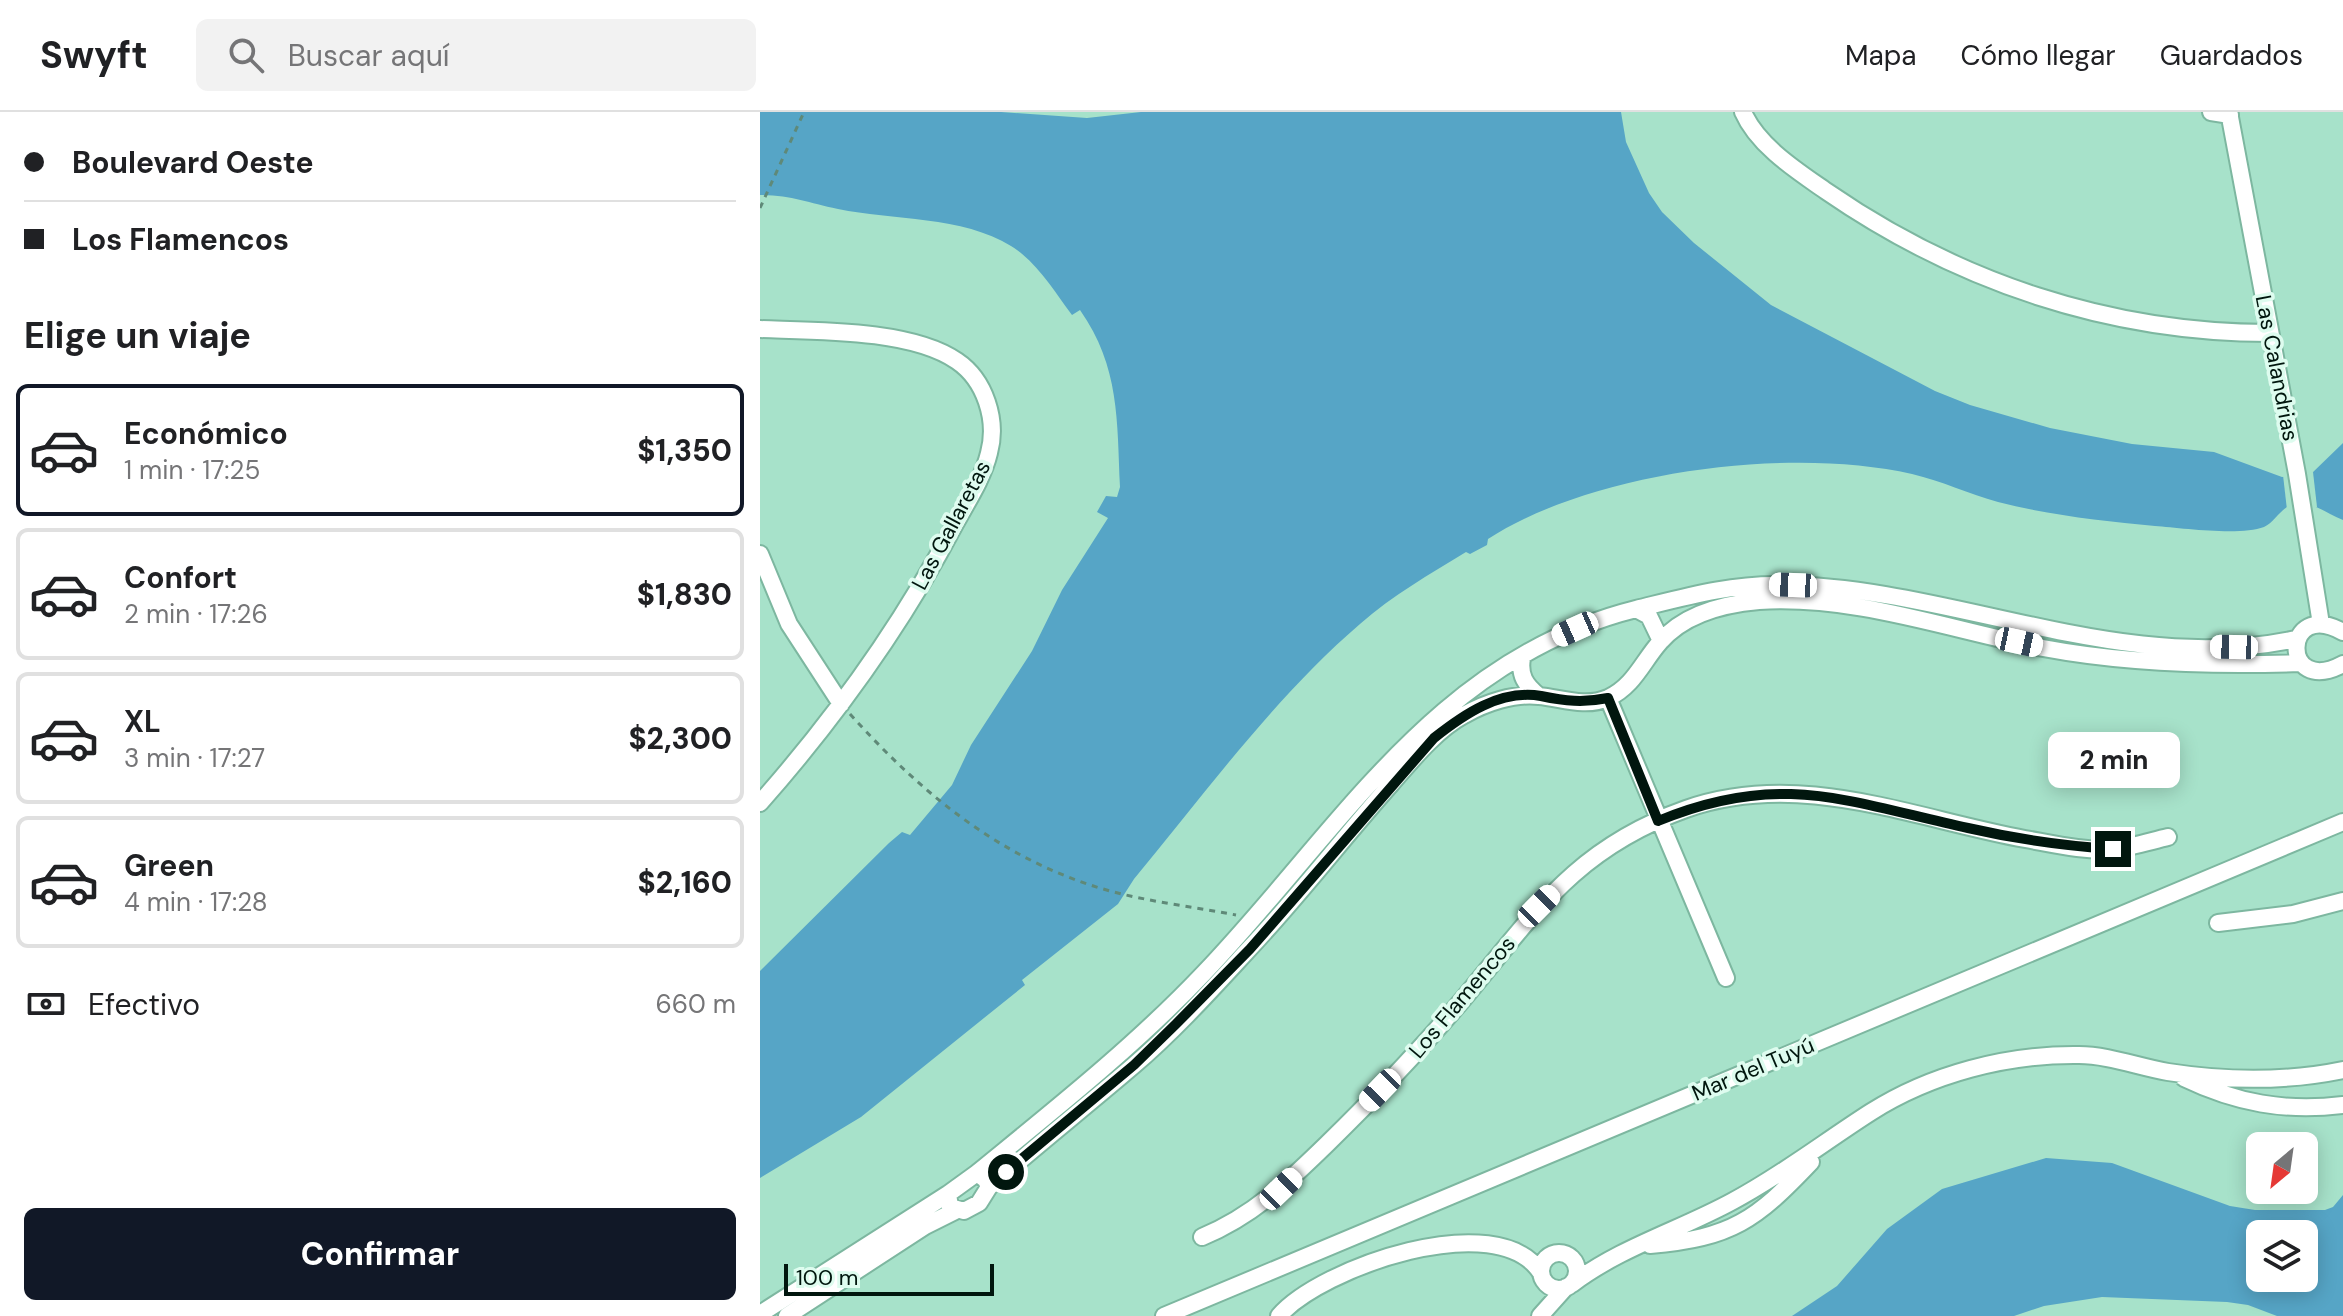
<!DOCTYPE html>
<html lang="es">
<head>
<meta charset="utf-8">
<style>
	:root { --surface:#fff; --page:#f2f2f2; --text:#202124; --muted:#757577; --line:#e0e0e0; --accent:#111827 }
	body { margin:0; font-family:"DM Sans",sans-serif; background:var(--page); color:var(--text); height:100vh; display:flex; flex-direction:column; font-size:30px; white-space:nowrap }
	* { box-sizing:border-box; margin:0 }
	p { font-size:26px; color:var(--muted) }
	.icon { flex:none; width:44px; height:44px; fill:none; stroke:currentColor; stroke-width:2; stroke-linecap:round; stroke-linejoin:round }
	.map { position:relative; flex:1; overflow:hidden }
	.side { display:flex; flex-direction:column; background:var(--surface); width:760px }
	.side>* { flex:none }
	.guide { display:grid; align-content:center; height:176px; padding:0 24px; background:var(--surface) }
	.needle { width:52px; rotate:209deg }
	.tools { position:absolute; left:1486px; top:1020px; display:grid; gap:16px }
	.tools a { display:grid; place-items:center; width:72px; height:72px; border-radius:12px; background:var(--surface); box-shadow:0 4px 20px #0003; font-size:40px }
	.scale { position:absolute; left:24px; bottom:20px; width:210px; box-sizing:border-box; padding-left:8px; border:4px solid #01160e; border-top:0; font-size:22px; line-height:28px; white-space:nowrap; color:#01160e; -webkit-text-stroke:6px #defcef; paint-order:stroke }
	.end { position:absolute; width:36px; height:36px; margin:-18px; border:10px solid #01160e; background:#fff; box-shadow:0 0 0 4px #fff }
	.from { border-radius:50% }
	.bubble { position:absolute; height:56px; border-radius:12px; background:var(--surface); box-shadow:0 4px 20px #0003; font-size:26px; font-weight:800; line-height:56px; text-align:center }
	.car { position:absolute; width:24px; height:48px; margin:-24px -12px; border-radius:10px; box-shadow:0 0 6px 2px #0007; background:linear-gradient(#fff 24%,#345 0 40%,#fff 0 76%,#345 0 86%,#fff 0) }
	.guide b { display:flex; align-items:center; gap:28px; height:76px; font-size:30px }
	.guide b+b { border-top:2px solid var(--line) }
	.guide i { width:20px; height:20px; background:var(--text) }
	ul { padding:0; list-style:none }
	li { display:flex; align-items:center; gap:24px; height:132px; margin:0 16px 12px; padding:0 8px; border:4px solid var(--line); border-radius:12px }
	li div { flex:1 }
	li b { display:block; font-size:30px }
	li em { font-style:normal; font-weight:800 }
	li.selected { border-color:var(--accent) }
	li>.icon { width:72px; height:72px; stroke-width:1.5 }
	h2 { padding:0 24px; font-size:36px; line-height:96px }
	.pay { display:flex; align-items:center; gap:20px; height:88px; padding:0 24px; font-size:30px }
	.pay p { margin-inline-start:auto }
	.primary-button { display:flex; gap:16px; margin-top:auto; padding:16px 24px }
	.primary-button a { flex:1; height:92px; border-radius:12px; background:var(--accent); color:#fff; font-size:32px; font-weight:800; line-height:92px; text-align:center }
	header { display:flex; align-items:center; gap:48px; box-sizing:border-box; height:112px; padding:0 40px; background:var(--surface); border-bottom:2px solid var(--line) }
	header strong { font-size:38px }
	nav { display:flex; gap:44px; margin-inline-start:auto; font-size:28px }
	.search { width:560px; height:72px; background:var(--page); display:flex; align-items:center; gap:20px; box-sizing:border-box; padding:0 28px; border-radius:12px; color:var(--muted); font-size:30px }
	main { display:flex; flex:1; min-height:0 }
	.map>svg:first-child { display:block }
	.water { fill:#56a5c6; fill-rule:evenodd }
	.pier { fill:#a7e2ca }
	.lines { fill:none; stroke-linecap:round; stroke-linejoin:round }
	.minor-casing { stroke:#7db7a0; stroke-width:20 }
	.path { stroke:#5f8978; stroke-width:3; stroke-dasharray:6 6; stroke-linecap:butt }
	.minor { stroke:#fff; stroke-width:16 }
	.route { stroke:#01160e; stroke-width:10 }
	.labels { text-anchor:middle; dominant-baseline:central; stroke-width:7; stroke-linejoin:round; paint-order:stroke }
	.street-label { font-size:22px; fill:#01160e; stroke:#defcef }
</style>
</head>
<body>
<header>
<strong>Swyft</strong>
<div class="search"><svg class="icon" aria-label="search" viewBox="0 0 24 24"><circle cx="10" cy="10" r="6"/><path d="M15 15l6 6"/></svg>Buscar aquí</div>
<nav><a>Mapa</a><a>Cómo llegar</a><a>Guardados</a></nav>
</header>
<main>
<section class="side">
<div class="guide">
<b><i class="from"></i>Boulevard Oeste</b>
<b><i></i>Los Flamencos</b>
</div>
<h2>Elige un viaje</h2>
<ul>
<li class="selected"><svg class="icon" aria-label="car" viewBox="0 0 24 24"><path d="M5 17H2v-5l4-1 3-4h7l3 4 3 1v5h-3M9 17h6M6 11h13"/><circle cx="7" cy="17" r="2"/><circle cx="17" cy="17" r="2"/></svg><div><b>Económico</b><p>1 min · 17:25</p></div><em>$1,350</em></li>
<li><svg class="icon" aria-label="car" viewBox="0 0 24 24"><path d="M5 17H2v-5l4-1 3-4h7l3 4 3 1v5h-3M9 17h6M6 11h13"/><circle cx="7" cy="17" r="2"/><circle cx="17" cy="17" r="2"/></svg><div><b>Confort</b><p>2 min · 17:26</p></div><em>$1,830</em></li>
<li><svg class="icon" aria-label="car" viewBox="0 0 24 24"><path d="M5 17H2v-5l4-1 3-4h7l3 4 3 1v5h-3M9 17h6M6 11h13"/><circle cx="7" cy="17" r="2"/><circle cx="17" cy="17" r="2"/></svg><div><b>XL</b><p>3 min · 17:27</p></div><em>$2,300</em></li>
<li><svg class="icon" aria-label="car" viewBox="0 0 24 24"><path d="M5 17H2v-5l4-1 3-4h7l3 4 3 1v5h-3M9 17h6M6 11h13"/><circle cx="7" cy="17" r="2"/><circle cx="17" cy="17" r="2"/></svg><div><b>Green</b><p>4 min · 17:28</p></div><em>$2,160</em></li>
</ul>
<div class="pay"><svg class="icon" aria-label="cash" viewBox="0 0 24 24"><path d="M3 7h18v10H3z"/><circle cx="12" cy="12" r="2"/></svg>Efectivo<p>660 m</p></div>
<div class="primary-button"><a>Confirmar</a></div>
</section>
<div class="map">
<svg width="1583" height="1204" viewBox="0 0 1583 1204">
	<rect width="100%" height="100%" fill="#a7e2ca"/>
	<!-- water -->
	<path class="water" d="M0 0H241L327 6 381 0H861L866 30 889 81 902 100 934 131 1011 193 1175 279 1210 293 1290 316 1372 332 1454 340 1522 365 1550 363 1583 331V408C1564 401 1548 384 1527 395 1519 400 1513 411 1504 415 1480 424 1421 416 1395 414 1344 409 1288 403 1238 390 1209 382 1182 369 1152 362 1030 334 833 359 728 427L727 433 710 442 706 440C670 462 633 483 600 512 515 585 446 680 374 767L358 792 262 868 265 873 101 1005 0 1066V859L129 731 142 720 150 723 192 673 211 633 272 539 302 478 348 406 337 400 346 384 357 385 360 375C357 309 360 255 320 198L312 203C294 179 277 150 251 134 203 104 132 108 78 97 48 91 32 83 0 83Z
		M1286 1046 1352 1051 1470 1094 1495 1098H1565L1573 1095 1583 1083V1204H1517L1488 1193 1467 1190 1342 1185 1284 1194 1254 1204H1032L1077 1174 1127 1117 1182 1077ZM1500 1122H1544V1166H1500Z"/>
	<!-- pier -->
	<path class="pier" d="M1553 360 1557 395 1527 398 1523 363Z"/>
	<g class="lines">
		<defs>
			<path id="minor" d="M983 0C998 34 1036 58 1066 79 1198 170 1349 221 1510 221
				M1451 0 1470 3
				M1469 0 1537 362 1561 512
				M0 217C55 219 151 217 197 249 225 268 238 308 229 341 223 366 207 390 195 412 142 513 75 606 0 691
				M0 442 29 512 81 592
				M876 497 889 504 901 529
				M1583 520C1522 485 1520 586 1583 552
				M762 546C759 563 765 573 779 584
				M848 586 966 866
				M1458 811 1533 802 1583 789
				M1424 966C1476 991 1525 1000 1583 993
				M217 1061C294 998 375 934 444 861 578 721 675 547 876 497 925 485 970 472 1021 473 1192 474 1361 565 1536 527
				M229 1075 226 1068 217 1061 188 1082 190 1095 204 1099 219 1091 229 1075C276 1034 325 995 373 954 414 919 451 878 488 838 538 785 582 727 631 672 652 648 676 618 704 603 725 591 754 581 779 584 801 586 825 596 848 586 874 574 883 549 900 530 925 501 964 492 999 489 1096 483 1190 518 1283 536 1368 552 1454 554 1540 551
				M442 1125C493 1104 528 1070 567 1032 615 985 661 937 704 886 775 801 816 736 926 697 1040 657 1152 706 1265 727 1293 732 1326 740 1355 737 1372 735 1391 729 1408 725
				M890 1133C972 1126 996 1108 1051 1050
				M781 1159a18 18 0 1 1 36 0a18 18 0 1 1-36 0Z
				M812 1172C861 1135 920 1118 973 1089 1022 1063 1064 1030 1111 1000 1171 962 1247 942 1319 943 1348 943 1379 955 1408 960 1466 969 1525 970 1583 958
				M0 1202 188 1082
				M27 1204 165 1114 195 1099
				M404 1204 1583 710
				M519 1204C560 1156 738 1093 781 1161
				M780 1204 806 1175"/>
		</defs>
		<!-- minor casing -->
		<use href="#minor" class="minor-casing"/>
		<!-- path -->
		<path class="path" d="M0 96 44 0
			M90 602C163 683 243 749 350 779 391 790 434 795 476 803"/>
		<!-- minor -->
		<use href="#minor" class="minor"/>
	</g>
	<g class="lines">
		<!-- route -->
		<path class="route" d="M246 1060 374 953 416 912 490 837 674 626C703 603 740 577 781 584 805 589 823 591 848 586L898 709C1021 658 1088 690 1208 716 1256 727 1305 734 1353 737"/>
	</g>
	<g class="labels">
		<!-- street labels -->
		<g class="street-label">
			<text transform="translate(1517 256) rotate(79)">Las Calandrias</text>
			<text transform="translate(191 413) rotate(-62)">Las Gallaretas</text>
			<text transform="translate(702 885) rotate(-50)">Los Flamencos</text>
			<text transform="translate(993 957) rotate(-23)">Mar del Tuyú</text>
		</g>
	</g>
</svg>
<div class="tools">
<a><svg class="needle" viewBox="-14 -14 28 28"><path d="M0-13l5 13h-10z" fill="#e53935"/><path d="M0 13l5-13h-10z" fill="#757577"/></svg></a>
<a><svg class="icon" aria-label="layers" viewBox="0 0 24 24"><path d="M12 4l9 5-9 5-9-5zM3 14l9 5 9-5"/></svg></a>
</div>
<div class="scale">100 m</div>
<i class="end from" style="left:246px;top:1060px"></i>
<i class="end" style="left:1353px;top:737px"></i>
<div class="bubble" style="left:1288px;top:620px;width:132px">2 min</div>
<i class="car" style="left:1033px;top:473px;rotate:272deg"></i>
<i class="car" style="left:815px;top:517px;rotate:246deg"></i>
<i class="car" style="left:1259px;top:530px;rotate:102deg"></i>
<i class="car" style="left:1474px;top:535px;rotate:271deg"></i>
<i class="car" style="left:779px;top:794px;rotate:45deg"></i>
<i class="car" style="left:620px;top:978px;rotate:224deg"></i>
<i class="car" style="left:521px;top:1077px;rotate:46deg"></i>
</div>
</main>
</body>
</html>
